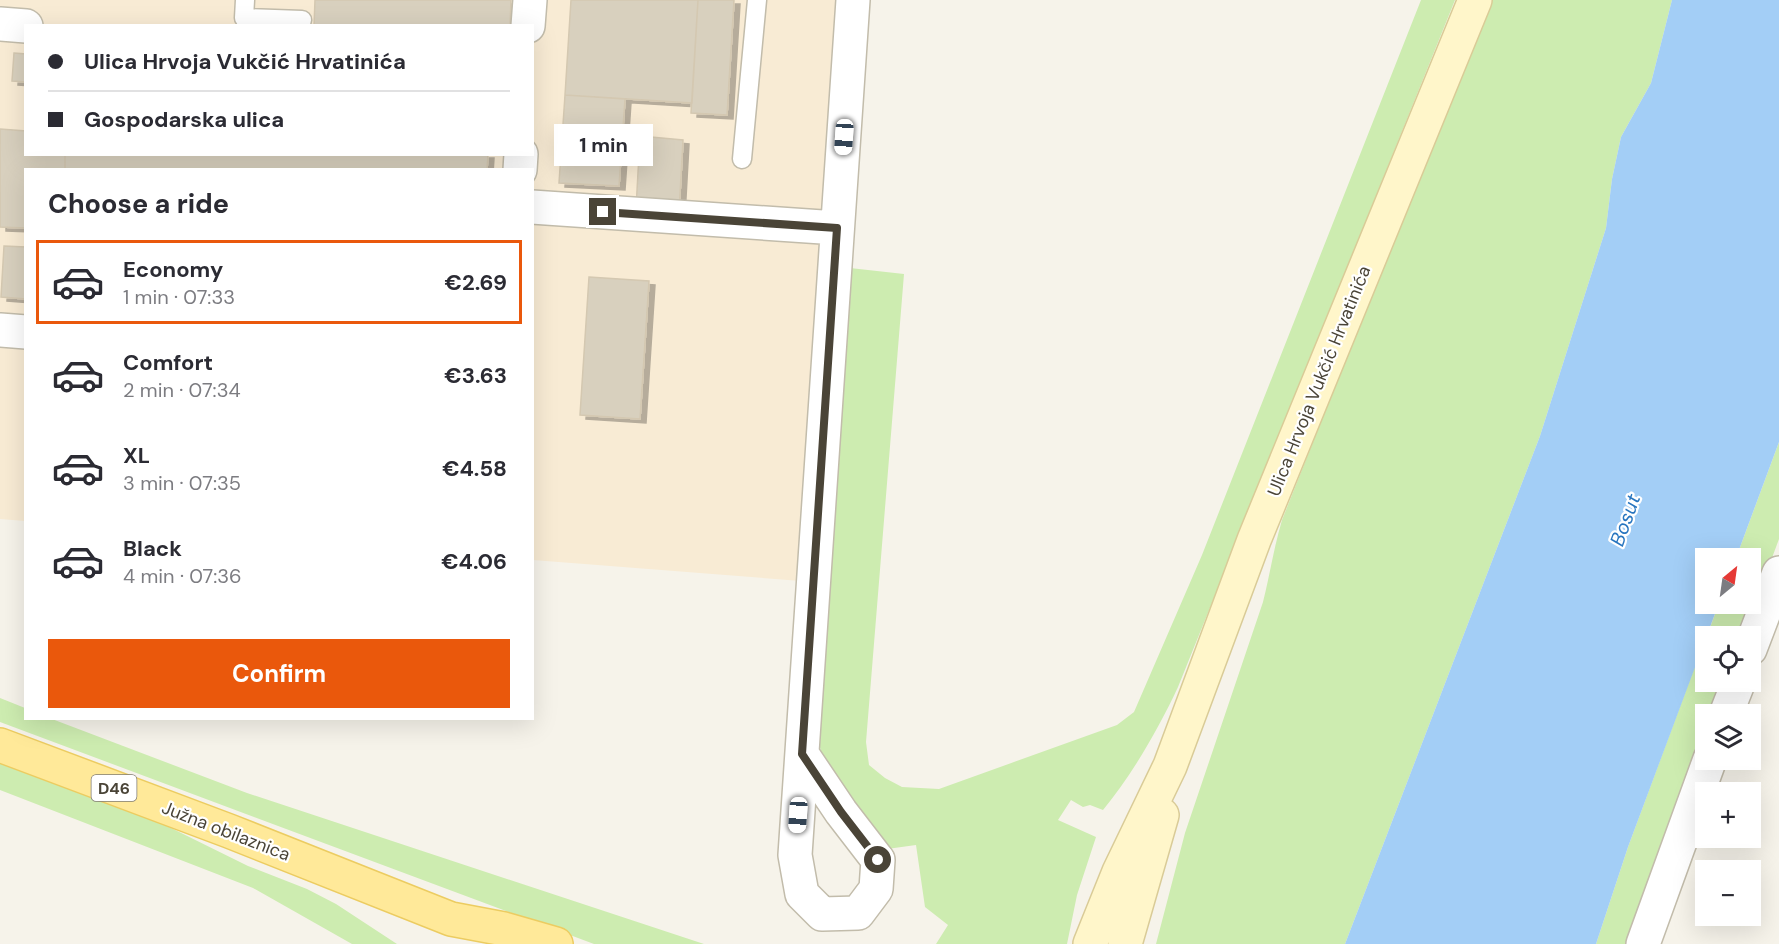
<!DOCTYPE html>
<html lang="en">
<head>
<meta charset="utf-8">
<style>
	:root { --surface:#fff; --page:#f2f2f3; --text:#2b2b33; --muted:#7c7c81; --line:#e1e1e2; --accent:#ea580c }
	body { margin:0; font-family:"DM Sans",sans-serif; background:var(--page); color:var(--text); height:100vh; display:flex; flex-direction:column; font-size:22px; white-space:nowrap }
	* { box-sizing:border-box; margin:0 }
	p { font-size:20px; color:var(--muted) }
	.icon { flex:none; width:33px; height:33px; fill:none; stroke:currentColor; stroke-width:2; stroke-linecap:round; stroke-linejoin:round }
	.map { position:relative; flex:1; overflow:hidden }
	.panel { position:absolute; left:24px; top:168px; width:510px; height:552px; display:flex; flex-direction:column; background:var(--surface); border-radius:0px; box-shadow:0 6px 24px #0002 }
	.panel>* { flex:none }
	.guide { position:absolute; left:24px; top:24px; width:510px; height:132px; border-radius:0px; box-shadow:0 6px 24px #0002; display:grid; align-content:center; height:132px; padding:0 24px; background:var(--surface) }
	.needle { width:39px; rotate:29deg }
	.tools { position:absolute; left:1695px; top:548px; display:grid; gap:12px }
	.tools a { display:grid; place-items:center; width:66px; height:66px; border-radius:0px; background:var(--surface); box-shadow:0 6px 24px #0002; font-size:30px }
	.end { position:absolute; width:27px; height:27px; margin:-14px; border:8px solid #4a4437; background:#fff; box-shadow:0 0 0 3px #fff }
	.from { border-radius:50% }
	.bubble { position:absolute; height:42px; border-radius:0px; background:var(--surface); box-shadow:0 6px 24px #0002; font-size:20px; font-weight:700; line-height:42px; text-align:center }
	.car { position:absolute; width:18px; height:36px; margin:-18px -9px; border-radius:8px; box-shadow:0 0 4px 2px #0007; background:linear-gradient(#fff 24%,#345 0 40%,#fff 0 76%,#345 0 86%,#fff 0) }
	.guide b { display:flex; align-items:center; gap:21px; height:57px; font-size:22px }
	.guide b+b { border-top:2px solid var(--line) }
	.guide i { width:15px; height:15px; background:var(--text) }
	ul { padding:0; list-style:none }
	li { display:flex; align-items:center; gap:18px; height:84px; margin:0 12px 9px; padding:0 12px; border:3px solid transparent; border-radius:0px }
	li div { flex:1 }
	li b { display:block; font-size:22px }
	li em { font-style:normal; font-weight:700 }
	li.current { border-color:var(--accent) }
	li>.icon { width:54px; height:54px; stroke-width:1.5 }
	h2 { padding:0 24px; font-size:27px; line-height:72px }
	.action { display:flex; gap:12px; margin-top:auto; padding:12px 24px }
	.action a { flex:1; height:69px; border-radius:0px; background:var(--accent); color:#fff; font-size:24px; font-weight:700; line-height:69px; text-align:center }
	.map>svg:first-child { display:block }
	.commercial { fill:#f8ebd4; fill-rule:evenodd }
	.green { fill:#cdecb0 }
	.water { fill:#a3cef6 }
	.building { fill:#d8d0be; stroke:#d4c8b1; stroke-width:1.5; filter:url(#shadow) }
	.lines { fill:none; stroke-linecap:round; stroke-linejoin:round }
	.lane-casing { stroke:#c2bcab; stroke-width:21 }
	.street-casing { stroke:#c2bcab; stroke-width:36 }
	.secondary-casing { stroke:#d9cb97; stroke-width:36 }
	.primary-casing { stroke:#eccc61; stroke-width:36 }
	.lane { stroke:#fff; stroke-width:18 }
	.street { stroke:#fff; stroke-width:33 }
	.secondary { stroke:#fff6ca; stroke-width:33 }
	.primary { stroke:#ffe999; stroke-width:33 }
	.route { stroke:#4a4437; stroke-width:8 }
	.labels { text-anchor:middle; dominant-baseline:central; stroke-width:4.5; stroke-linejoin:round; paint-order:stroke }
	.shield { fill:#fff; stroke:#807c73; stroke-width:1.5 }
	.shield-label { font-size:16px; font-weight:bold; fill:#4a4437 }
	.street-label { font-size:18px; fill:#4a4437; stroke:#fff }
	.water-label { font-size:20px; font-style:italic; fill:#2775bf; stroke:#fff }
</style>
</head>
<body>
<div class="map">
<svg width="1779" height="944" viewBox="0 0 1779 944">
	<defs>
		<filter id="shadow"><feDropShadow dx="6" dy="4" stdDeviation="0" flood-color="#0004"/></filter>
	</defs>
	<rect width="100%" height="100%" fill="#f6f3ea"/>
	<!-- commercial -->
	<path class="commercial" d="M0 0H870L827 583 533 560 532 170H26L25 521 0 519ZM26 26H532V154H26Z"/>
	<!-- green -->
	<path class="green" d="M1421 0H1455L1178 687C1159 728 1132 775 1103 810L1090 805 1083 807 1071 800 1058 820 1096 837 1077 895 1067 944H936L948 925 925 907 916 845 887 849 822 758 819 742 850 268 904 274 866 742 869 765 885 778 902 787 939 789 1117 725 1134 712 1202 555Z
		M1492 0H1672L1651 83 1621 137 1612 179 1606 228 1540 436 1345 944H1156L1185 833 1263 602C1270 574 1274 547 1282 520L1448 103Z
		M1779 442V539L1743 636H1707L1719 603H1750V558H1736Z
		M1705 639 1706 681H1726L1714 714H1706L1705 737 1630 944H1596L1628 847Z
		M0 698 25 708 26 718 52 719 247 793 704 944H594L0 722Z
		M0 762 59 782 167 826 248 866 307 889 336 904 397 944H352L253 888 0 790Z"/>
	<!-- water -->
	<path class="water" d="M1672 0H1779V442L1736 558H1706V603H1719L1628 847 1596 944H1345L1540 436 1606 228 1612 179 1621 137 1651 83Z"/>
	<!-- building -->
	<path class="building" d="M315 0H511L510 26H314Z
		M571 0H698L692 103 565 95Z
		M698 0H734L727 115 691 113Z
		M14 53 26 54V82L12 81Z
		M565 95 625 99 619 186 559 183Z
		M0 129 26 131V154H65V170H26V228L0 227Z
		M640 136 683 140 679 212 636 209Z
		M65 154H488L487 170H65Z
		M4 246 26 247V299L1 297Z
		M589 277 649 281 640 419 580 415Z"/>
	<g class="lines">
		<defs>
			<path id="lane" d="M245 0 244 18 302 20
				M742 159 757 0"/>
			<path id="street" d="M0 24 26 26
				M528 26 530 0
				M520 170 521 154
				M532 207 837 228
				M0 330 26 332
				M1750 649 1779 573
				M1726 714 1739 681
				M802 754 841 812 878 860 876 889 858 913 822 914 802 894 795 855 853 0
				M1643 944 1710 759"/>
			<path id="secondary" d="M1090 944 1119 872 1170 766 1254 540 1475 0
				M1125 944 1162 815"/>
			<path id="primary" d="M0 745 229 831 451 919 504 929 556 944"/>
		</defs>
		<!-- lane casing -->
		<use href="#lane" class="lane-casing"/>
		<!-- street casing -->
		<use href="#street" class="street-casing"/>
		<!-- secondary casing -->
		<use href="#secondary" class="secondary-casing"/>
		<!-- primary casing -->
		<use href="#primary" class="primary-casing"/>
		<!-- lane -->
		<use href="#lane" class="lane"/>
		<!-- street -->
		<use href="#street" class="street"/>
		<!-- secondary -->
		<use href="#secondary" class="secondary"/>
		<!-- primary -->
		<use href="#primary" class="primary"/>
	</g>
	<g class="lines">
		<!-- route -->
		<path class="route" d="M603 212 837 228 802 754 841 812 878 860"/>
	</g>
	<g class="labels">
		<!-- shield labels -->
		<rect class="shield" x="91.5" y="775" width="45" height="26" rx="4.5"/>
		<g class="shield-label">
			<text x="114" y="788">D46</text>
		</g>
		<!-- street labels -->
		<g class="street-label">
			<text transform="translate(1319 381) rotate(-68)">Ulica Hrvoja Vukčić Hrvatinića</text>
			<text transform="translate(226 831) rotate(21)">Južna obilaznica</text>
		</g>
		<!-- water labels -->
		<g class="water-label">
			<text transform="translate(1625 520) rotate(-70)">Bosut</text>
		</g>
	</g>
</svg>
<div class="tools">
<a><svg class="needle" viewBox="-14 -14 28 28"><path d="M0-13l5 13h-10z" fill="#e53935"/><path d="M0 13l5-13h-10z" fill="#7c7c81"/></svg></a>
<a><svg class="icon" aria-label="locate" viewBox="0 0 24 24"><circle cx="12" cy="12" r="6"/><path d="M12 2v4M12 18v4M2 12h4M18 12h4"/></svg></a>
<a><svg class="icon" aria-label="layers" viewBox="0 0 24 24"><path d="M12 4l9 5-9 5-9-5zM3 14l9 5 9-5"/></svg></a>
<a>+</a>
<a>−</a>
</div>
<i class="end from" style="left:878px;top:860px"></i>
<i class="end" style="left:603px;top:212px"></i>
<div class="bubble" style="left:554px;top:124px;width:99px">1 min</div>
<i class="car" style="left:844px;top:137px;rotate:184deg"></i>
<i class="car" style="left:798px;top:815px;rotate:184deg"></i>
<div class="guide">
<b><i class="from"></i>Ulica Hrvoja Vukčić Hrvatinića</b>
<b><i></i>Gospodarska ulica</b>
</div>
<section class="panel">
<h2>Choose a ride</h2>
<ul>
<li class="current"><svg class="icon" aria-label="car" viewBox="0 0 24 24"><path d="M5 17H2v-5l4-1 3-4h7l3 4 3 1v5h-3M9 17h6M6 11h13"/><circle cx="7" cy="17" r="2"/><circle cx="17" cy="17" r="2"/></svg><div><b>Economy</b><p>1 min · 07:33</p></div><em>€2.69</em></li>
<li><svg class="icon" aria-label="car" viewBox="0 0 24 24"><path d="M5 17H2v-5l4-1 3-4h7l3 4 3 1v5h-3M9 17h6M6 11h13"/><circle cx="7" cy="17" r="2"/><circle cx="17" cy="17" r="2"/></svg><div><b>Comfort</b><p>2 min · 07:34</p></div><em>€3.63</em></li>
<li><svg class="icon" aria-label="car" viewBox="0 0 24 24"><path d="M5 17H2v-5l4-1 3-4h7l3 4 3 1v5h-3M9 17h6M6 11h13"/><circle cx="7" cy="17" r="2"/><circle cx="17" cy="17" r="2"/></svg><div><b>XL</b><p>3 min · 07:35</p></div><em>€4.58</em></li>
<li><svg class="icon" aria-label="car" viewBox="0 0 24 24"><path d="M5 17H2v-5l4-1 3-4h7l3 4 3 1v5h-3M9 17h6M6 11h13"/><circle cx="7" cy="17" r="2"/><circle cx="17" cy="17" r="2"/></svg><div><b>Black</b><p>4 min · 07:36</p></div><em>€4.06</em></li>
</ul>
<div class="action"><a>Confirm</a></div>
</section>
</div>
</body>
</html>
